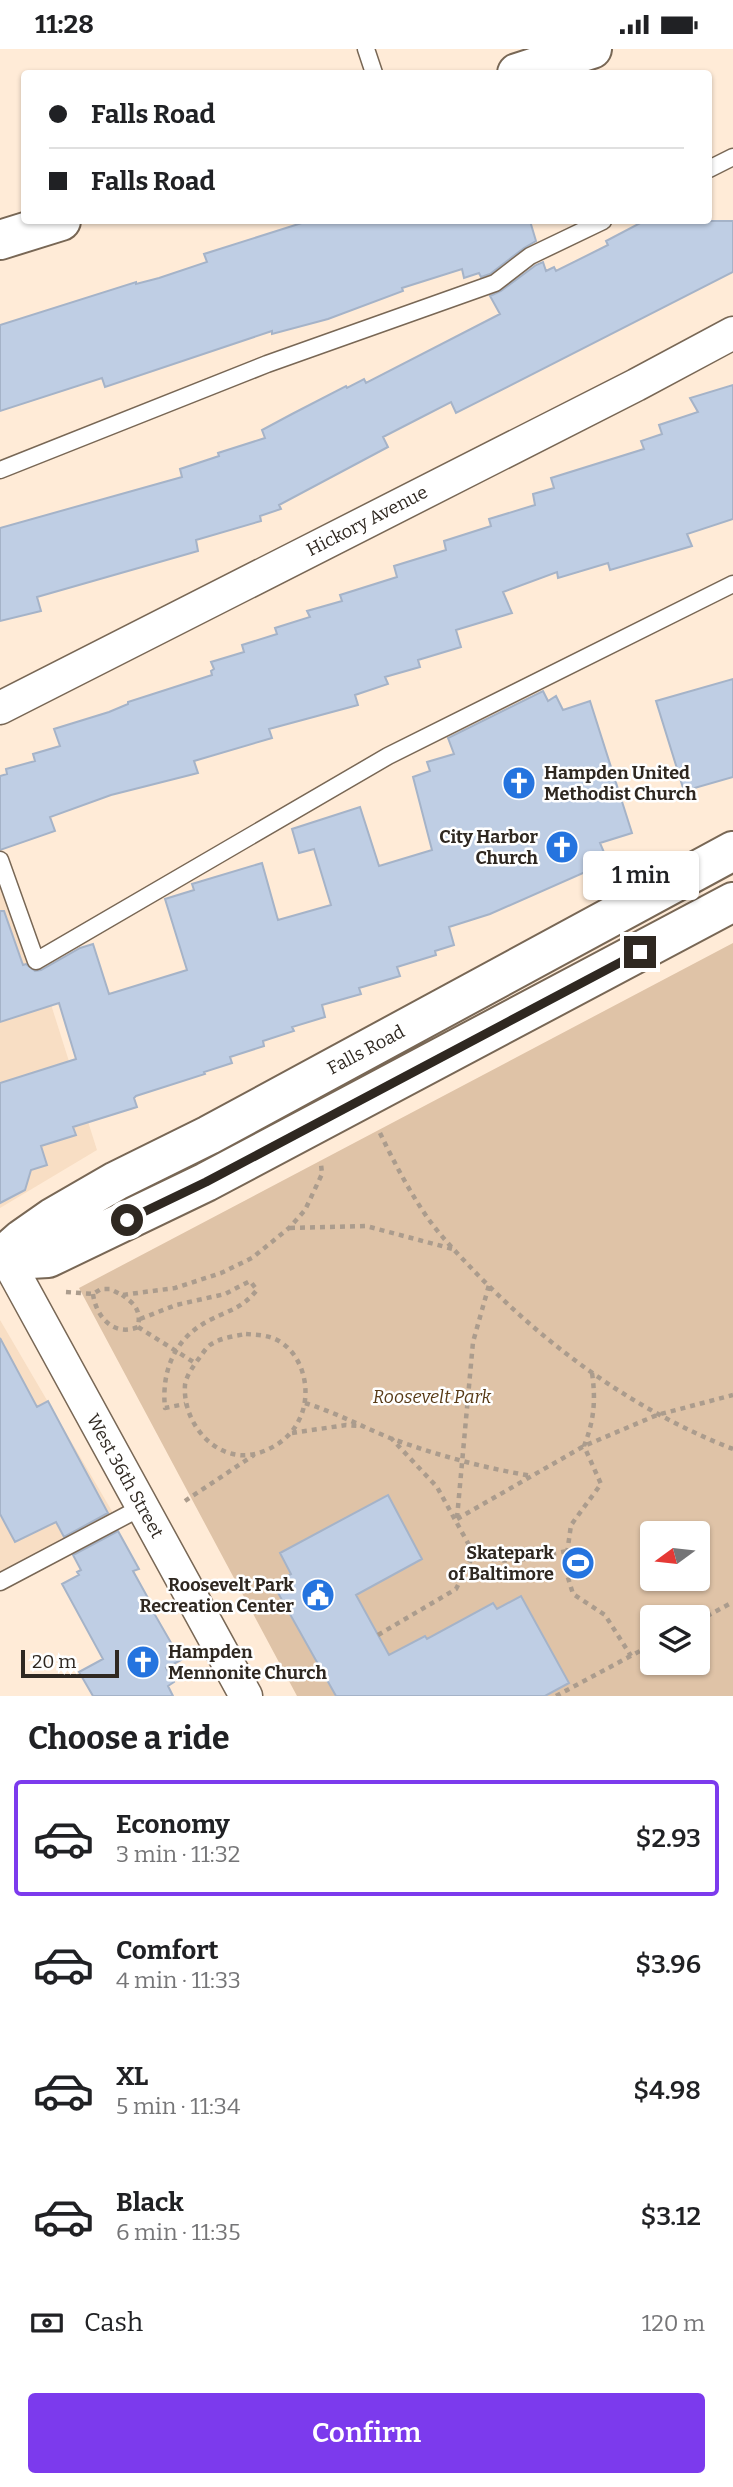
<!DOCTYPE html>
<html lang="en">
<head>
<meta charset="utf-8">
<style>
	:root { --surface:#fff; --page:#f6f6f6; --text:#202124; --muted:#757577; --line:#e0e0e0; --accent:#7c3aed }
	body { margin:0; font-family:Bitter,serif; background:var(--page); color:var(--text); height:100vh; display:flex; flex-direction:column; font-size:26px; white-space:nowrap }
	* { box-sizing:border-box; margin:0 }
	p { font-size:23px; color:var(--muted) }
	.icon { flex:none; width:38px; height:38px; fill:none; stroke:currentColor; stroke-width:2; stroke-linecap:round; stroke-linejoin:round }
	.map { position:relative; height:1647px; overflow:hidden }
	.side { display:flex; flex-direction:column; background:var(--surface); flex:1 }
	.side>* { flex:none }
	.guide { position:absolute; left:21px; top:21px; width:691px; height:154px; border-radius:7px; box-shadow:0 2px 5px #0004; display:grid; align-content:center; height:154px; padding:0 28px; background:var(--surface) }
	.needle { width:46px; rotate:255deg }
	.tools { position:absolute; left:640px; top:1472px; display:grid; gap:14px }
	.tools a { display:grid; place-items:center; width:70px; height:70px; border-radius:7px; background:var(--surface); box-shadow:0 2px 5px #0004; font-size:35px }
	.scale { position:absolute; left:21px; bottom:18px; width:98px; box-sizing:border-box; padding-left:7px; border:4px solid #2f2821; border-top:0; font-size:19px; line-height:24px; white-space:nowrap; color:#2f2821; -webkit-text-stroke:5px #fff; paint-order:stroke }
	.end { position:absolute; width:32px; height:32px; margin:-16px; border:9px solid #2f2821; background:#fff; box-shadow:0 0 0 4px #fff }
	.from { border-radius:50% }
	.bubble { position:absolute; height:49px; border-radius:7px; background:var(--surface); box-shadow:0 2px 5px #0004; font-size:23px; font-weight:600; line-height:49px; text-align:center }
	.guide b { display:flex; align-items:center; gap:24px; height:66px; font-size:26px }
	.guide b+b { border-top:2px solid var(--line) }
	.guide i { width:18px; height:18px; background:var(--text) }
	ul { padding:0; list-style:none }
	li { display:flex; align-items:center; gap:21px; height:116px; margin:0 14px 10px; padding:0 14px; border:4px solid transparent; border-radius:7px }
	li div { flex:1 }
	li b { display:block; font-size:26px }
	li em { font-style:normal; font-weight:600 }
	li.active { border-color:var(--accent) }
	li>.icon { width:63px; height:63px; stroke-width:1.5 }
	h2 { padding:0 28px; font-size:32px; line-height:84px }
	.pay { display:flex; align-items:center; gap:18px; height:77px; padding:0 28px; font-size:26px }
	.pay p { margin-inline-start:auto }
	.button { display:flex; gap:14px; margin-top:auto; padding:14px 28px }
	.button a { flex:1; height:80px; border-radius:7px; background:var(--accent); color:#fff; font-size:28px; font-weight:600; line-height:80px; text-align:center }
	.status { display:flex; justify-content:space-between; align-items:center; height:49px; padding:0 35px; background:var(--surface); direction:ltr }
	.status svg { height:19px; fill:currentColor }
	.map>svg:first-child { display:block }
	.built { fill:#f8dec4 }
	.green { fill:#dfc3a7; fill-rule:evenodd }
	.building { fill:#bfcee4; stroke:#a5b3c8; stroke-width:2 }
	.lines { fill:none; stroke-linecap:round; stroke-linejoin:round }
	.service-casing { stroke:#786755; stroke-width:19 }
	.minor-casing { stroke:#786755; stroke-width:35 }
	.tertiary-casing { stroke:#786755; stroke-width:42 }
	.secondary-casing { stroke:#786755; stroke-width:42 }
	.path { stroke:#ab9c8d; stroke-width:4.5; stroke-dasharray:5 5; stroke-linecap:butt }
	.service { stroke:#fff; stroke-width:16 }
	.minor { stroke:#fff; stroke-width:32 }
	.tertiary { stroke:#fff; stroke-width:38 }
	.secondary { stroke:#fff; stroke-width:38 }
	.route { stroke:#2f2821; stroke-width:9 }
	.labels { text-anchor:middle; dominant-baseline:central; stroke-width:5; stroke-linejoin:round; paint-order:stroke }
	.street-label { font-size:18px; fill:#2f2821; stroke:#fff }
	.poi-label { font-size:18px; font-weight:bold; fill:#2f2821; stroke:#fff; text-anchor:end }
	.park-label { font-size:18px; font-style:italic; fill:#583a16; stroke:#fff }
</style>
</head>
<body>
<div class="status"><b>11:28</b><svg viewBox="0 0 49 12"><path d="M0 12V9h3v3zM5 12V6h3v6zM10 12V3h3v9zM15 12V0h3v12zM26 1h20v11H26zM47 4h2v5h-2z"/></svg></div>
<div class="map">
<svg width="733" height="1647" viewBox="0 0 733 1647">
	<rect width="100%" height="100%" fill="#ffebd7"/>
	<!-- built -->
	<path class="built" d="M0 794 97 1101 0 1159Z
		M0 1271 113 1464 0 1525Z"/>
	<!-- green -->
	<path class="green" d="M733 894V1647H297L79 1239ZM653 1484H698V1530H653ZM653 1568H698V1614H653Z"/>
	<!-- building -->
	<path class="building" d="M308 172H530L536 192 524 199 490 225 481 228 479 224 464 229 462 220 402 239 403 242 328 270 272 285V282L105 338 102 329 0 362V276L136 233V235L159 229 207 213 204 205Z
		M644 172H733V223L456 364 451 353 418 370 383 388 388 398 279 456 281 460 260 467 261 472 196 491 198 502 37 548 41 562 0 572V479L182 428 180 420 219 407 218 404 265 389 262 381 292 365 346 337 347 339 364 330 366 334 500 265 490 247 501 242 536 216 543 213 546 222 554 218 556 222 608 196 606 192Z
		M733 336V470L687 485 692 497 610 521 608 514 558 529 557 523 503 543 512 564 456 581 461 598 418 611 420 618 385 628 388 635 355 646 358 656 269 680 272 689 194 712 198 724 111 746 50 768 55 782 0 801V727L7 725 6 720 35 712 33 705 60 697 54 680 109 663 128 655V653L212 626 211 622 214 620 211 613 244 603 242 596 277 585 275 579 310 568 307 562 342 552 340 546 397 528 394 517 446 501 444 492 491 477 489 470 535 456 533 445 554 439 551 429 644 400 641 392 662 385 659 376 698 363 690 349Z
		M733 630V728L684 742 656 652Z
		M543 642 548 652 556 647 563 661 590 652 632 784 600 794 608 813 490 865 449 878 454 896 435 902 436 906 397 918 400 927 359 939 361 945 322 956 325 968 292 978 294 982 263 992 264 997 230 1008 232 1014 204 1023 205 1025 136 1047 134 1049 137 1058 73 1078 76 1086 41 1097 47 1116 31 1121 25 1141 0 1154V1034L76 1010 59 954 0 973V862H4L23 916 26 915 35 922 41 921 80 899 93 895 109 945 187 921 165 850 194 841 192 835 262 814 278 871 331 856 314 800 299 804 292 780 360 758 379 817 432 801 413 728 430 722 427 713 454 705 448 689Z
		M0 1289 37 1358 48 1352 108 1464 64 1488 56 1473 15 1493 0 1465Z
		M388 1446 422 1510 356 1546 389 1606 425 1587 427 1590 493 1554 497 1560 521 1547 569 1634 545 1647H336L273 1535 291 1525 280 1504Z
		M118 1482 139 1520 133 1522 153 1558 151 1559 181 1611 166 1619 174 1633 168 1637 173 1647H93L79 1623 103 1610 62 1535 79 1526 77 1523 81 1521 73 1506Z"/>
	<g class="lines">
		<defs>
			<path id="service" d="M366 0 374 24
				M709 120 733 108
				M0 421 267 315 495 234 530 207 603 172
				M0 811 36 912 388 707 733 535
				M0 1533 142 1458"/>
			<path id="minor" d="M0 659 636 336 733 284
				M5 1207 246 1647"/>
			<path id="tertiary" d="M517 24 592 0
				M0 191 61 172"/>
			<path id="secondary" d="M5 1207 30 1210 48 1209 206 1133 733 853
				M0 1209 22 1190 52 1169 116 1132 209 1086 733 802"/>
		</defs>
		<!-- service casing -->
		<use href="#service" class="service-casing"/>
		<!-- minor casing -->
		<use href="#minor" class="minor-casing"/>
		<!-- tertiary casing -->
		<use href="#tertiary" class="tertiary-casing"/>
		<!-- secondary casing -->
		<use href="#secondary" class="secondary-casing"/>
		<!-- path -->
		<path class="path" d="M380 1084C394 1113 409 1142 427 1168 441 1188 459 1206 476 1224 549 1299 635 1362 733 1400
			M290 1179 366 1177 453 1200
			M66 1243 93 1245 101 1240H110L122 1246 175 1239 221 1224 252 1209 289 1179 305 1161 322 1125 321 1115
			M93 1245C96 1268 114 1288 138 1278 141 1261 135 1255 122 1246
			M140 1270 176 1256 225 1245 250 1232 257 1241C242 1259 232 1260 212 1270 176 1287 161 1320 165 1359L185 1355
			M138 1278 195 1314
			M246 1285C258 1286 271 1286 282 1294 305 1310 312 1346 299 1371 292 1386 279 1396 264 1402 222 1420 182 1378 185 1336 186 1327 194 1316 200 1308 203 1304 206 1299 210 1296 220 1289 234 1287 246 1285Z
			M592 1324C596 1351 594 1372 584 1397L601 1435 571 1476 565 1519 573 1545 605 1566 631 1607
			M305 1354C334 1363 361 1377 390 1389 436 1406 484 1419 532 1427
			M292 1384 346 1376 360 1377
			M185 1452 254 1406
			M457 1469 473 1293 489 1236
			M457 1470 584 1397 657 1366 733 1346
			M472 1509 514 1512 567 1502
			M698 1572 733 1553
			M378 1586 456 1540 474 1505 437 1438 391 1389
			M556 1647 653 1595"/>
		<!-- service -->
		<use href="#service" class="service"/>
		<!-- minor -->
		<use href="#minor" class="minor"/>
		<!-- tertiary -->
		<use href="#tertiary" class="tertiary"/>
		<!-- secondary -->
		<use href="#secondary" class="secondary"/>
	</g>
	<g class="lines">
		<!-- route -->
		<path class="route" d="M127 1171 206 1133 640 903"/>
	</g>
	<!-- icons -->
	<defs>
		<symbol id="church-disc" viewBox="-11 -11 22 22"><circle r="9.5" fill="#2574df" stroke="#fff"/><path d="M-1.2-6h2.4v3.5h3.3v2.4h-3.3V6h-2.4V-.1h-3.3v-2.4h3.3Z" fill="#fff"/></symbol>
		<symbol id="stadium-disc" viewBox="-11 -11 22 22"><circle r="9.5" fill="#2574df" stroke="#fff"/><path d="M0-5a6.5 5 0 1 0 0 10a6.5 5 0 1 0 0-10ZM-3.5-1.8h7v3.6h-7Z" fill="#fff"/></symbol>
		<symbol id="civic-disc" viewBox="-11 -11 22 22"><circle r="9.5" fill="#2574df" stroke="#fff"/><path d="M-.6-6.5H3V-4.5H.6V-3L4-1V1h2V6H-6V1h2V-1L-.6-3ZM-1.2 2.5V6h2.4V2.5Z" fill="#fff"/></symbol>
	</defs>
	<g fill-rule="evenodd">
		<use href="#church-disc" x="500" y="715" width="38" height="38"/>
		<use href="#church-disc" x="543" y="779" width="38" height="38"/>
		<use href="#stadium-disc" x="559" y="1495" width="38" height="38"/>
		<use href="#civic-disc" x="299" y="1527" width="38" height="38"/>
		<use href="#church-disc" x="124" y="1594" width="38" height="38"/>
	</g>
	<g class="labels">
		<!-- street labels -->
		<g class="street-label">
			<text transform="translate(367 472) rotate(-27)">Hickory Avenue</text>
			<text transform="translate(366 1001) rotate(-28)">Falls Road</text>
			<text transform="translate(125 1427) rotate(61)">West 36th Street</text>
		</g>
		<!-- poi labels -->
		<g class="poi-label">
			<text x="544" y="724" text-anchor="start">Hampden United<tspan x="544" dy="21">Methodist Church</tspan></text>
			<text x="538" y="788">City Harbor<tspan x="538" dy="21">Church</tspan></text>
			<text x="554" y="1504">Skatepark<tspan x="554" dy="21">of Baltimore</tspan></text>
			<text x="294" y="1536">Roosevelt Park<tspan x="294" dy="21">Recreation Center</tspan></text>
			<text x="168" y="1603" text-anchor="start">Hampden<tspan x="168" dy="21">Mennonite Church</tspan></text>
		</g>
		<!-- park labels -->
		<g class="park-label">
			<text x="432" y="1348">Roosevelt Park</text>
		</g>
	</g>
</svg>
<div class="tools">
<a><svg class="needle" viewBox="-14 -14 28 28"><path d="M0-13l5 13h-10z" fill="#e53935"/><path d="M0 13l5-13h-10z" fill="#757577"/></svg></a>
<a><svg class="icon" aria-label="layers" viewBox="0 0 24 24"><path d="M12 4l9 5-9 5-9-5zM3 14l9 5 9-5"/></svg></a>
</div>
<div class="scale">20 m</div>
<i class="end from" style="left:127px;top:1171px"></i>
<i class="end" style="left:640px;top:903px"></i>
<div class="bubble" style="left:583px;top:802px;width:116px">1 min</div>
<div class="guide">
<b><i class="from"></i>Falls Road</b>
<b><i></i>Falls Road</b>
</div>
</div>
<section class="side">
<h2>Choose a ride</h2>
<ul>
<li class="active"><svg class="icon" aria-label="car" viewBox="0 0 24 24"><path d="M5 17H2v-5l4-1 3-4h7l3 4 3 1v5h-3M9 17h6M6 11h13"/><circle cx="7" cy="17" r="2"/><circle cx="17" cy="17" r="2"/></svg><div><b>Economy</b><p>3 min · 11:32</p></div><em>$2.93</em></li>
<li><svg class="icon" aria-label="car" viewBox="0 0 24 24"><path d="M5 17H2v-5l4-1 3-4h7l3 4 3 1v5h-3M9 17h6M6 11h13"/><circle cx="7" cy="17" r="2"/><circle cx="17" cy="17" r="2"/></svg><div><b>Comfort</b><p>4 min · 11:33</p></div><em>$3.96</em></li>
<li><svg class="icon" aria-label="car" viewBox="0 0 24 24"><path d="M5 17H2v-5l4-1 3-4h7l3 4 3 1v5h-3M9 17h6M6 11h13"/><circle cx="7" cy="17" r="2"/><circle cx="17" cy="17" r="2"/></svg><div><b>XL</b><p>5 min · 11:34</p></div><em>$4.98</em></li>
<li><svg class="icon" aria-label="car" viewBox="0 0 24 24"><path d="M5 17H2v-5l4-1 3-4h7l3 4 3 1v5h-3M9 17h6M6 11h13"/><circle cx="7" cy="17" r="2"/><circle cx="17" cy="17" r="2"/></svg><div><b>Black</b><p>6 min · 11:35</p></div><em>$3.12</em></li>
</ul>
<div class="pay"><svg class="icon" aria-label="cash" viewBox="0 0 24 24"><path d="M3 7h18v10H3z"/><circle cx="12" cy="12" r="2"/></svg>Cash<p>120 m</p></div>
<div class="button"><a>Confirm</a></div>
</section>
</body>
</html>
